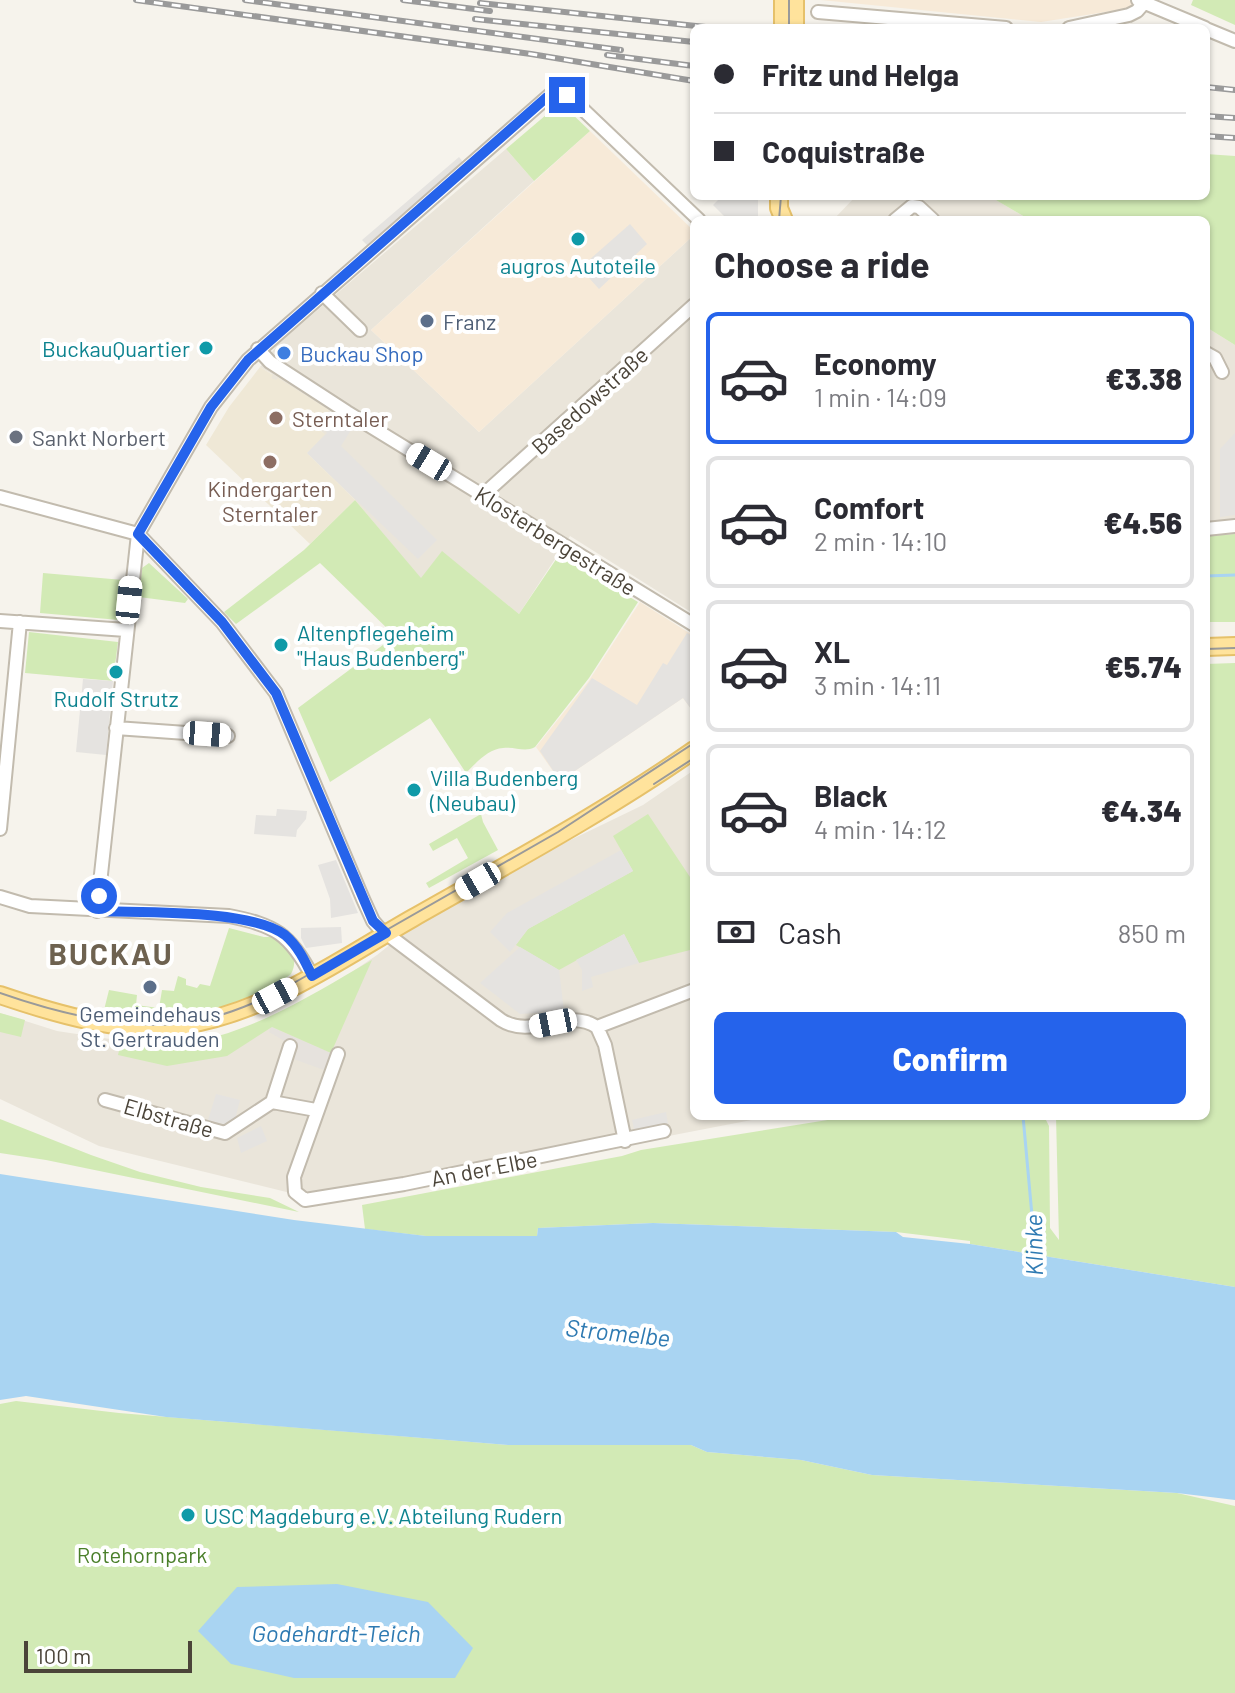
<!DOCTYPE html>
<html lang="en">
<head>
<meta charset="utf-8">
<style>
	:root { --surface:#fff; --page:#f7f7f7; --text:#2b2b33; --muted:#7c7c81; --line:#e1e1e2; --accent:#2563eb }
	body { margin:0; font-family:Barlow,sans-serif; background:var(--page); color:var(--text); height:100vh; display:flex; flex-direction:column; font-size:30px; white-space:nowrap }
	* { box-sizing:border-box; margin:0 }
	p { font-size:26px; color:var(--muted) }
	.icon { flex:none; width:44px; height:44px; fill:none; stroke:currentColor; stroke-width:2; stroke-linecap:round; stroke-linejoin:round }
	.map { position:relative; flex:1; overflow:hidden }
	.sheet { position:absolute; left:690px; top:216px; width:520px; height:904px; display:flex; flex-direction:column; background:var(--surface); border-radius:12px; box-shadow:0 2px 6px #0004 }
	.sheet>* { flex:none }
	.guide { position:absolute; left:690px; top:24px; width:520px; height:176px; border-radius:12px; box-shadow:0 2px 6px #0004; display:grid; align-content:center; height:176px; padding:0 24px; background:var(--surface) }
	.scale { position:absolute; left:24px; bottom:20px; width:168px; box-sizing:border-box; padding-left:8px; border:4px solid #4b4439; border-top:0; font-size:22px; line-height:28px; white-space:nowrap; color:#4b4439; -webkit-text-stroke:6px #fff; paint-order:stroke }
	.end { position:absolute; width:36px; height:36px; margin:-18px; border:10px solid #2563eb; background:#fff; box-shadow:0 0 0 4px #fff }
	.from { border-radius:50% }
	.car { position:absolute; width:24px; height:48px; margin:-24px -12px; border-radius:10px; box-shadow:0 0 6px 2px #0007; background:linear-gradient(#fff 24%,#345 0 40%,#fff 0 76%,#345 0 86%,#fff 0) }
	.guide b { display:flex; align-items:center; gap:28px; height:76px; font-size:30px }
	.guide b+b { border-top:2px solid var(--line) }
	.guide i { width:20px; height:20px; background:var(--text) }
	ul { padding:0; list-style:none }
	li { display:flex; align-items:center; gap:24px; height:132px; margin:0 16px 12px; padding:0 8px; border:4px solid var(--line); border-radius:12px }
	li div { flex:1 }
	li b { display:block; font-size:30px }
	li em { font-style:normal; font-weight:800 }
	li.selected { border-color:var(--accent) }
	li>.icon { width:72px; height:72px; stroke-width:1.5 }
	h2 { padding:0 24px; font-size:36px; line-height:96px }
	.pay { display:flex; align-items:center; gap:20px; height:88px; padding:0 24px; font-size:30px }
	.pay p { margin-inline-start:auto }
	.cta { display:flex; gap:16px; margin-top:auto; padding:16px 24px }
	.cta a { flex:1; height:92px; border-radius:12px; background:var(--accent); color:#fff; font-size:32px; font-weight:800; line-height:92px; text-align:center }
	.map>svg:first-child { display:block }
	.residential { fill:#eae5da }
	.commercial { fill:#f7ead8 }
	.industrial { fill:#e6e2dd }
	.education { fill:#efe8d6 }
	.green { fill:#d2eab5 }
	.parking { fill:#e5e3e0 }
	.water { fill:#a9d4f2 }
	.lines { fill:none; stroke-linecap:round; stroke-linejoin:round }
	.stream { stroke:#a9d4f2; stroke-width:3 }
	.minor-casing { stroke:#c2bbae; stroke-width:16 }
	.major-casing { stroke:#e6c16a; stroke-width:20 }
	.minor { stroke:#fff; stroke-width:12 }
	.major { stroke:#ffe39c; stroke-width:16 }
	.tram { stroke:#9a9a9a; stroke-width:2 }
	.rail-casing { stroke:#9a9a9a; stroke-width:6 }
	.rail { stroke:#fff; stroke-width:3; stroke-dasharray:9; stroke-linecap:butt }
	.route { stroke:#2563eb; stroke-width:10 }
	.culture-dot { fill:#0f9aa8; stroke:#fff; stroke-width:3 }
	.service-dot { fill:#5c6f8a; stroke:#fff; stroke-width:3 }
	.shop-dot { fill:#3f7fe0; stroke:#fff; stroke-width:3 }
	.education-dot { fill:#8d6e63; stroke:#fff; stroke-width:3 }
	.worship-dot { fill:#6b7280; stroke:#fff; stroke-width:3 }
	.labels { text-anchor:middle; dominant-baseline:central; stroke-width:8; stroke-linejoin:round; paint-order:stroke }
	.culture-label { font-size:22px; fill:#0d838f; stroke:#fff; text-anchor:start }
	.service-label { font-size:22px; fill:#4e5e75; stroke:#fff; text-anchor:start }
	.shop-label { font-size:22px; fill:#366cbe; stroke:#fff; text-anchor:start }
	.street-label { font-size:22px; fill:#4b4439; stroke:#fff }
	.education-label { font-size:22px; fill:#785e54; stroke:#fff; text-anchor:start }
	.worship-label { font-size:22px; fill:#5b616d; stroke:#fff; text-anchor:start }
	.park-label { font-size:22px; fill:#4a7f2a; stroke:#fff }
	.water-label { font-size:24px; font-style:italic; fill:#2e7ab2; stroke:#fff }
	.district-label { font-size:30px; font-weight:bold; letter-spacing:2px; fill:#6e6250; stroke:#fff }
</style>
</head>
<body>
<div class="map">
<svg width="1235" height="1693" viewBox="0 0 1235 1693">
	<rect width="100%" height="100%" fill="#f6f3ec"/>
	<!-- residential -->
	<path class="residential" d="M506 149 534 181 371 330 479 432 694 235V614L570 536 519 614 442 552 421 579 355 500 307 453 324 434 271 378 272 374 260 367 279 343Z
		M856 196H989L1030 220H833Z
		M1206 327 1235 345V534L1206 536Z
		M694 770V1116H785L762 1118 327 1202 99 1146 0 1099V1013L57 1031 156 1046 242 1032 318 995 377 955 425 917 523 863 643 805Z"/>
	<!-- commercial -->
	<path class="commercial" d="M821 0H1129L1138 7 1041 22Z
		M590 131 694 231V235L479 432 371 330Z
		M640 602 694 636V713L683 698 560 781 536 747 588 682Z"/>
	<!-- industrial -->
	<path class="industrial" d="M271 1027 331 1053 324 1070 291 1058 295 1047 269 1032Z"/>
	<!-- education -->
	<path class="education" d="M260 367 273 375 271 378 276 380 278 378 329 410 321 431 325 434 307 453 355 500 310 544 206 445 229 407Z"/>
	<!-- green -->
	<path class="green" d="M1193 0H1235V25L1191 5Z
		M553 109 568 110 590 131 534 181 506 149Z
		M1206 154 1235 156V345L1206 327V220H1030L989 196H1206Z
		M355 500 421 578 442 551 519 614 559 555 638 602 589 678 535 747C524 753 515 746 503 748 488 749 476 763 466 773L430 718 330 782 298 708 395 636 320 563 236 624 224 612 304 550Z
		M1235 534V622H1207L1206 536Z
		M149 563 188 599 185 603 139 597 142 568Z
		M43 573 123 580 119 620 40 613Z
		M29 632 118 642 113 681 25 673Z
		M1235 663V1287L970 1244V1241L896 1232 653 1223 538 1228 537 1236H426L365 1229 362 1205 622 1156 641 1150 840 1118 1010 1116 1011 1118 1044 1116 1049 1126 1050 1228 1059 1240 1056 1116H1206V664Z
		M481 814 483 822 498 850 429 888 426 883 468 858 457 838 433 851 429 844Z
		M648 814 694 883V949L639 963 624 934 559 970 516 945 528 929 633 871 613 836Z
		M229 928 264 937H278C288 948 300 957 291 974 265 994 206 1017 173 1019 150 1021 127 1015 104 1010L109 990 137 995 136 1005 159 1008 162 990 174 991 178 976 186 979V985L197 988 200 984 210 986Z
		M372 960 331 1053 272 1027 227 1056 167 1066 118 1055 121 1042C140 1043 159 1045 178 1044 249 1036 311 995 372 960Z
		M0 1013 25 1020 21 1037 0 1032Z
		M0 1119 91 1155 140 1172 201 1187 270 1198 299 1212 46 1160 0 1153Z
		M16 1401 119 1413 508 1445H691L707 1452 801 1460 872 1475 1177 1493 1235 1506V1693H0V1404Z"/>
	<!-- parking -->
	<path class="parking" d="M459 157 464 163 368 246 362 240Z
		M722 196H758V220H728L713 205Z
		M630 224 647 244 599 289 580 268Z
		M332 411 350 423 348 426 351 430 341 446 437 540 418 559 307 453 327 433 325 430Z
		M1235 433V515L1220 517V449Z
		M687 633 694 637V713L683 698 560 781 540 751 592 678 637 705 663 663 667 665Z
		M83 679 113 681 106 755 76 752Z
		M277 809 307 811 306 819 297 830 296 837 254 834 256 815 276 816Z
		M621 850 633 871 528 929 510 952 490 932 507 913Z
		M336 860 358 913 331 918 330 899 318 865Z
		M341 927 342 943 306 948 301 938V928Z
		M624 934 639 963 591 977 593 987 582 991V970L576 960Z
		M520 947 559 970 564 1011 520 1014 480 983Z
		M216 1094 240 1100 234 1123 230 1126 208 1120Z
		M666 1112 670 1136 637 1142 632 1120Z
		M261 1126 267 1141 241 1153 237 1138Z"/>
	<!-- water -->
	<path class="water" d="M0 1174 294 1220 426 1236H537L538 1228 653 1223 896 1232 903 1237 970 1244 1235 1287V1500L1177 1493 872 1475 801 1460 707 1452 691 1445H508L166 1417 26 1396 0 1400Z
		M337 1584 428 1602 473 1648 455 1678H294L231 1664 198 1631 237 1587Z"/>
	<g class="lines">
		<!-- stream -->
		<path class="stream" d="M1206 576 1235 575
			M1023 1116 1036 1260"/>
		<defs>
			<path id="minor" d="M1138 0 1205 28
				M818 12 1006 28
				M1069 28 1129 15 1137 11 1144 3
				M1206 29 1235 41
				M895 220 912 206 919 207 933 220
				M322 293 360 330
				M258 349 270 362 347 412 694 625
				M1206 353 1215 358 1222 372
				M483 495 694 305
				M0 497 138 534
				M1206 529 1235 526
				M138 534 222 622 276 693 363 899 373 921 379 928 501 1020C532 1040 567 1007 597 1027L694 990
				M0 621 126 630
				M116 728 228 736
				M0 829 20 622
				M0 897 30 906 229 916C275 925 290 934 312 976
				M97 911 138 534 211 407 248 360 551 94 560 93 572 99 699 220
				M597 1027 605 1045 625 1141
				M338 1054 294 1177 295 1192 305 1200 404 1184 664 1131
				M105 1100 225 1133 272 1102 290 1046
				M272 1102 316 1110"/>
			<path id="major" d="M783 28V0
				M795 28V0
				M779 196V208L784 220
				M1206 647 1235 646
				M0 995C56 1014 125 1035 184 1025 268 1012 341 959 413 918 508 864 605 812 694 750"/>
		</defs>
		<!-- minor casing -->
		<use href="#minor" class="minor-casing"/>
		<!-- major casing -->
		<use href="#major" class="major-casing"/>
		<!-- minor -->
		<use href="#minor" class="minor"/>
		<!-- major -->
		<use href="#major" class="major"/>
		<!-- tram -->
		<path class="tram" d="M789 28V0
			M779 220 781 196
			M1206 649 1235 648
			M654 784 694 758
			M0 993C54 1012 127 1031 184 1023 217 1019 248 1006 278 992L558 832 694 743"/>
		<defs>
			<path id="rail" d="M136 0 531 54 694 81
				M245 0 621 50
				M403 0 490 11
				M480 3 715 28
				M475 19 694 42
				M607 55 694 66
				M1206 87 1235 90
				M1206 116 1235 118
				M1206 136 1235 138"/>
		</defs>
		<!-- rail casing -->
		<use href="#rail" class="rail-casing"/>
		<!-- rail -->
		<use href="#rail" class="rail"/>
	</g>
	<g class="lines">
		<!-- route -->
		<path class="route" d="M99 896 97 911C142 913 251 909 285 935 298 946 305 961 312 976L386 933 373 921 276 693 222 622 138 534 211 407 248 360 547 97 560 93 567 95"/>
	</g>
	<!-- markers -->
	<g class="culture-dot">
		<circle cx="578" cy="239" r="8"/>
		<circle cx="206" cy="348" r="8"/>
		<circle cx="281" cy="645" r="8"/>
		<circle cx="116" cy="672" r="8"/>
		<circle cx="414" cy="790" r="8"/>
		<circle cx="188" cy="1515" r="8"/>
	</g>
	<g class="service-dot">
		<circle cx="427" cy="321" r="8"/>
		<circle cx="150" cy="987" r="8"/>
	</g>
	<circle class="shop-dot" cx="284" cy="353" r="8"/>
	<g class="education-dot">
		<circle cx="276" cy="418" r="8"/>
		<circle cx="270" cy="462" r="8"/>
	</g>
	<circle class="worship-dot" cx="16" cy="437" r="8"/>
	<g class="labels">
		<!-- culture labels -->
		<g class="culture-label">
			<text x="578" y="265" text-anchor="middle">augros Autoteile</text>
			<text x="190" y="348" text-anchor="end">BuckauQuartier</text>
			<text x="297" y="632">Altenpflegeheim<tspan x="297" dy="25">"Haus Budenberg"</tspan></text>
			<text x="116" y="698" text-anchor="middle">Rudolf Strutz</text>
			<text x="430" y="777">Villa Budenberg<tspan x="430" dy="25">(Neubau)</tspan></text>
			<text x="204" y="1515">USC Magdeburg e.V. Abteilung Rudern</text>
		</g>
		<!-- service labels -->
		<g class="service-label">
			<text x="443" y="321">Franz</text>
			<text x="150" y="1013" text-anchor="middle">Gemeindehaus<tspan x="150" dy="25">St. Gertrauden</tspan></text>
		</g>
		<!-- shop labels -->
		<g class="shop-label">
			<text x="300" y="353">Buckau Shop</text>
		</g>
		<!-- street labels -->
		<g class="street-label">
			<text transform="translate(589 400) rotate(-42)">Basedowstraße</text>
			<text transform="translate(556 540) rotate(32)">Klosterbergestraße</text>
			<text transform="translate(169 1117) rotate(16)">Elbstraße</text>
			<text transform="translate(484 1168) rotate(-11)">An der Elbe</text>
		</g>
		<!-- education labels -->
		<g class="education-label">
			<text x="292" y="418">Sterntaler</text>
			<text x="270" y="488" text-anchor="middle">Kindergarten<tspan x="270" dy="25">Sterntaler</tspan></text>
		</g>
		<!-- worship labels -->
		<g class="worship-label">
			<text x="32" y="437">Sankt Norbert</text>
		</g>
		<!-- park labels -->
		<g class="park-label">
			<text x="142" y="1554">Rotehornpark</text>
		</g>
		<!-- water labels -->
		<g class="water-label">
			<text transform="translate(1033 1245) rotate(-91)">Klinke</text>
			<text transform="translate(618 1332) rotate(6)">Stromelbe</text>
			<text x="336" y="1632">Godehardt-Teich</text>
		</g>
		<!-- district labels -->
		<g class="district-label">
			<text x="111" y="953">BUCKAU</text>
		</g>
	</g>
</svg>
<div class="scale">100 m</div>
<i class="end from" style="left:99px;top:896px"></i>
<i class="end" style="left:567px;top:95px"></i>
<i class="car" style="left:429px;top:462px;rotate:301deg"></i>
<i class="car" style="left:129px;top:600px;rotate:6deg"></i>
<i class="car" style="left:207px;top:734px;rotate:94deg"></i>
<i class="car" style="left:478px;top:881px;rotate:240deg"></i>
<i class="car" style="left:275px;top:996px;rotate:62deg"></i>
<i class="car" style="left:553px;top:1023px;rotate:259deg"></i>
<div class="guide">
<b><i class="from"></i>Fritz und Helga</b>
<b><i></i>Coquistraße</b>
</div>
<section class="sheet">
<h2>Choose a ride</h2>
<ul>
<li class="selected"><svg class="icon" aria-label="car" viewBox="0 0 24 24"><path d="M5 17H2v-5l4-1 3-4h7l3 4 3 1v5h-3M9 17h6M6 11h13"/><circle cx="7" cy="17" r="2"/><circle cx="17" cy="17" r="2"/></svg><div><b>Economy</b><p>1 min · 14:09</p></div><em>€3.38</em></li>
<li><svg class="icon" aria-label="car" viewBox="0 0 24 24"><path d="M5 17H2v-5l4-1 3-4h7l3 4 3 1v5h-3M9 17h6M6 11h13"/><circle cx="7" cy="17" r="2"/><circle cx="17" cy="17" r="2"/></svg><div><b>Comfort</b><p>2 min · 14:10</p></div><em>€4.56</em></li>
<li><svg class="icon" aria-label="car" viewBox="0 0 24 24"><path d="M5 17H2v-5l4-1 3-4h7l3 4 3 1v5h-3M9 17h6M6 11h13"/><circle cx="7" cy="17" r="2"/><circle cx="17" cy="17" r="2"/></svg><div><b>XL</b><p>3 min · 14:11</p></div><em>€5.74</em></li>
<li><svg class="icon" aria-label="car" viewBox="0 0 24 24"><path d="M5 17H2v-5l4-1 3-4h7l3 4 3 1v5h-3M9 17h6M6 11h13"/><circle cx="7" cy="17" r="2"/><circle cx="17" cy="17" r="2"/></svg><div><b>Black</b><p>4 min · 14:12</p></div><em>€4.34</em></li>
</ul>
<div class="pay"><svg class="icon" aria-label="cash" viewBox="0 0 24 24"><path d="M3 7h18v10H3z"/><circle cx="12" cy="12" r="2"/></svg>Cash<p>850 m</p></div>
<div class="cta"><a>Confirm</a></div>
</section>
</div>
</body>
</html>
